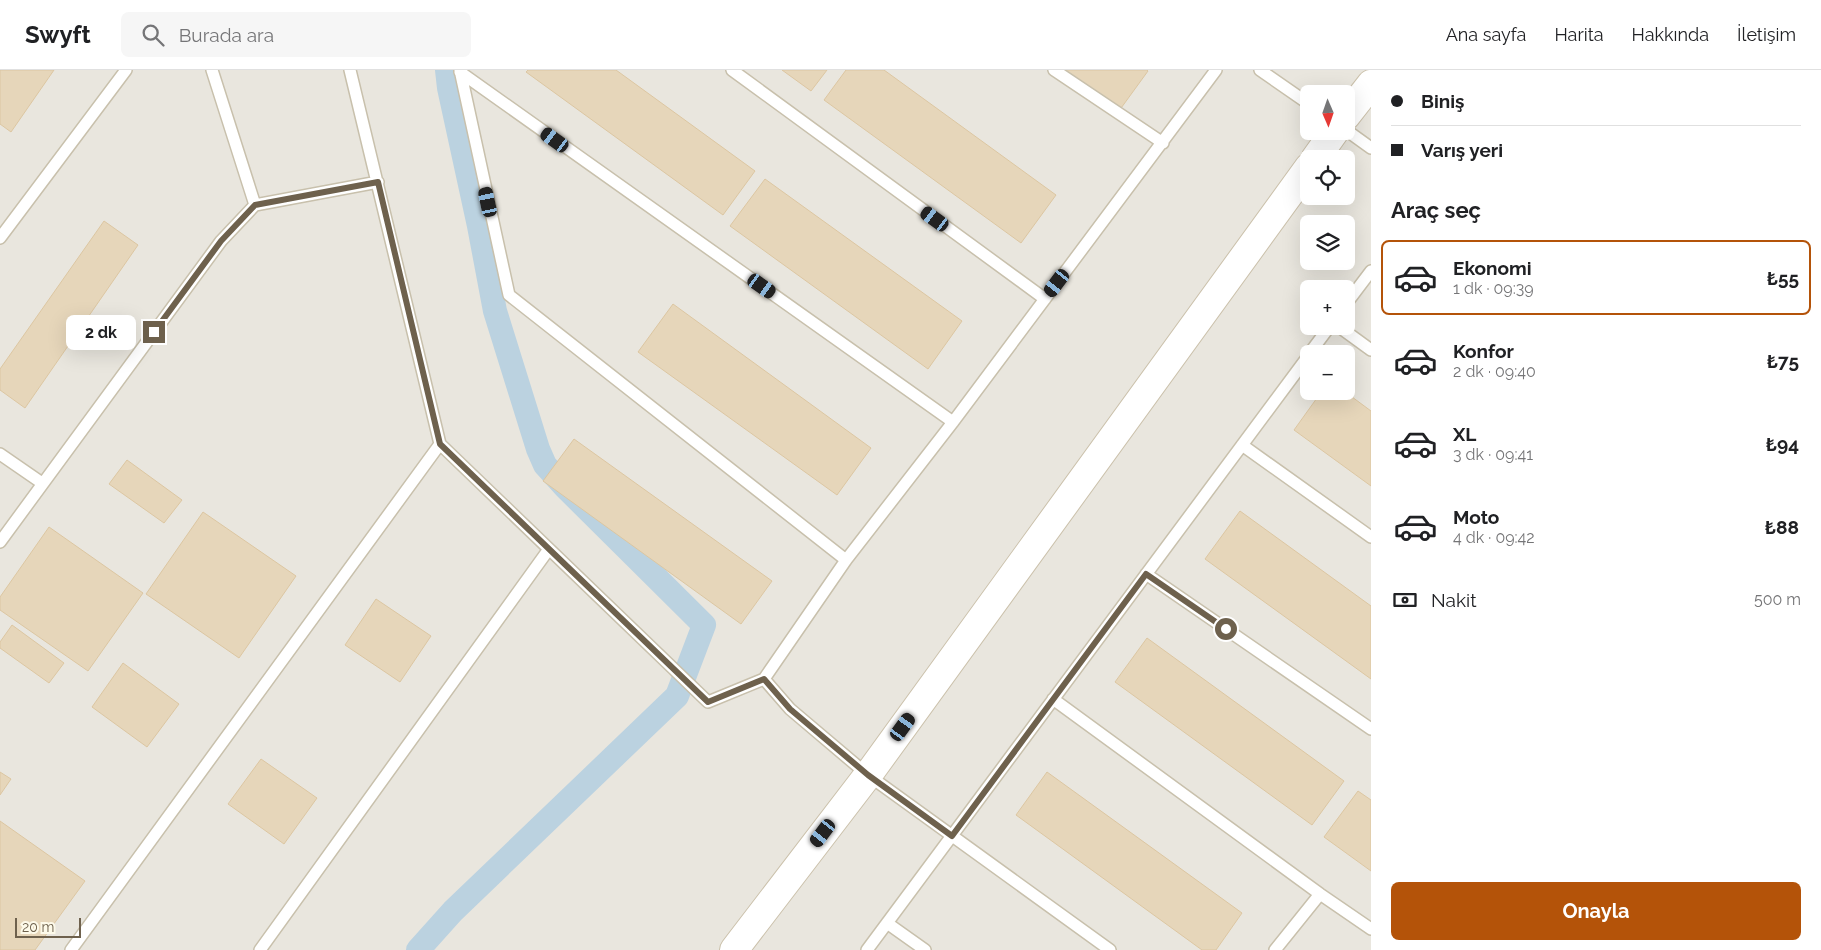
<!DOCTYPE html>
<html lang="tr">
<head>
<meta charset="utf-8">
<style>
	:root { --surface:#fff; --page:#f6f6f6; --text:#202124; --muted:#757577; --line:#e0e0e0; --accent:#b45309 }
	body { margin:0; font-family:Raleway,sans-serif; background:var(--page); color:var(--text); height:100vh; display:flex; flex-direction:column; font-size:19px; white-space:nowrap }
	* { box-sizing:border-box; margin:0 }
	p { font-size:16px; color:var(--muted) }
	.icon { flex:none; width:28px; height:28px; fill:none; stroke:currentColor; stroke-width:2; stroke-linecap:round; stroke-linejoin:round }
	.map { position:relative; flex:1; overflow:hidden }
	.side { display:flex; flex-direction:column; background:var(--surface); width:450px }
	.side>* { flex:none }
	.hud { display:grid; align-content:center; height:110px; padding:0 20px; background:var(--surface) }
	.needle { width:32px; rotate:178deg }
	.tools { position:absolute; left:1300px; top:15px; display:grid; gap:10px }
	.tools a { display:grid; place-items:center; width:55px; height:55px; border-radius:8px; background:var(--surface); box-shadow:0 5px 20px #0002; font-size:25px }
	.scale { position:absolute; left:15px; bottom:12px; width:66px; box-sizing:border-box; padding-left:5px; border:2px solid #6e614d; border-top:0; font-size:14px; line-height:18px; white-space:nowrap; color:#6e614d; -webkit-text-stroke:4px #fdfaea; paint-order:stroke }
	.end { position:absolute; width:22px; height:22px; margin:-11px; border:6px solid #6e614d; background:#fff; box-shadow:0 0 0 2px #fff }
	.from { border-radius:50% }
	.bubble { position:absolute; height:35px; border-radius:8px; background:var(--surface); box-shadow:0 5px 20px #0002; font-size:16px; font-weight:700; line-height:35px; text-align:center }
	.car { position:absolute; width:15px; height:30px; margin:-15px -8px; border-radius:6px; box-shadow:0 0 4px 1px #0007; background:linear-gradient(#222 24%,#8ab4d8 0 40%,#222 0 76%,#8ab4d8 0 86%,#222 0) }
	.hud b { display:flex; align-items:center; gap:18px; height:48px; font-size:19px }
	.hud b+b { border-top:1px solid var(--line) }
	.hud i { width:12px; height:12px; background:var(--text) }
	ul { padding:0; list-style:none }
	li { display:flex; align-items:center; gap:15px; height:75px; margin:0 10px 8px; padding:0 10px; border:2px solid transparent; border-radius:8px }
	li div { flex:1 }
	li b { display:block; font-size:19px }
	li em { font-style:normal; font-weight:700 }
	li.current { border-color:var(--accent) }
	li>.icon { width:45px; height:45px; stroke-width:1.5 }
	h2 { padding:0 20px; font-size:22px; line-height:60px }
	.pay { display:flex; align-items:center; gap:12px; height:55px; padding:0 20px; font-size:19px }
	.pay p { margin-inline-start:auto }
	.action { display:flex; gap:10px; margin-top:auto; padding:10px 20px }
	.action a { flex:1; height:58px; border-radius:8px; background:var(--accent); color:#fff; font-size:20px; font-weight:700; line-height:58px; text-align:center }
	header { display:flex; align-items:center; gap:30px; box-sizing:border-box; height:70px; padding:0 25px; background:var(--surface); border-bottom:1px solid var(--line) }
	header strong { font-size:24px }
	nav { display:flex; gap:28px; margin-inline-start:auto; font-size:18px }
	.search { width:350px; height:45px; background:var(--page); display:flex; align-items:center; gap:12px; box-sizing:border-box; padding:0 18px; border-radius:8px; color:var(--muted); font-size:19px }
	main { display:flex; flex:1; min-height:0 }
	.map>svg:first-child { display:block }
	.industrial { fill:#e9e6de; fill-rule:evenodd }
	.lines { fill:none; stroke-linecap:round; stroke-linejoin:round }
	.canal { stroke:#bbd2e0; stroke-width:24 }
	.building { fill:#e6d6ba; stroke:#dcc6a1 }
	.lane-casing { stroke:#c8c0ac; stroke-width:14 }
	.secondary-casing { stroke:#cbc1ab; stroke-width:30 }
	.lane { stroke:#fff; stroke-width:11 }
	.secondary { stroke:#fff; stroke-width:28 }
	.route { stroke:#6e614d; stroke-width:6 }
</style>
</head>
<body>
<header>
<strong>Swyft</strong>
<div class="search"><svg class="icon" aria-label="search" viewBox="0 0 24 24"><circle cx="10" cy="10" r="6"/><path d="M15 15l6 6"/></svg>Burada ara</div>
<nav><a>Ana sayfa</a><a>Harita</a><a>Hakkında</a><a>İletişim</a></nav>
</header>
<main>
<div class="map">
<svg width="1371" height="880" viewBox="0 0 1371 880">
	<rect width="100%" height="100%" fill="#f9f6e4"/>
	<!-- industrial -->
	<path class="industrial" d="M0 0H1371V880H0ZM1309 24H1346V61H1309ZM1309 89H1346V126H1309ZM1309 154H1346V191H1309ZM1309 219H1346V256H1309ZM1309 284H1346V321H1309Z"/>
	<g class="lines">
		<!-- canal -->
		<path class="canal" d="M418 880 453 841 677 626 704 555 565 417 545 395 538 379 495 241 479 156 449 18 447 0"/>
	</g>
	<!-- building -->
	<path class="building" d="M0 0H54L11 62 0 54Z
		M528 0H616L755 101 723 145 526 2Z
		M782 0H827L811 21Z
		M846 0H884L1056 125 1021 173 824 30Z
		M1054 0H1147L1148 1 1116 45Z
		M765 109 962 251 928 299 730 156Z
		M104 151 138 175 25 338 0 320V299Z
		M673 234 871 378 837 425 638 282Z
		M1322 321H1344L1371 341V416L1294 360Z
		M574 369 772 511 741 554 543 411Z
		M127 390 182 430 164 453 109 414Z
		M1240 441 1371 536V609L1205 489Z
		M203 442 296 506 239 588 146 524Z
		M49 457 143 523 88 601 0 540V527Z
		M376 529 431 566 400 612 345 575Z
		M12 555 64 593 49 613 0 578V572Z
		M1147 568 1344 711 1312 755 1115 612Z
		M123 593 179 634 147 677 92 637Z
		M261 689 317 728 284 774 228 734Z
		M0 702 11 709 0 725Z
		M1047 702 1242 843 1216 880H1202L1016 745Z
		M1358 721 1371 730V801L1324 767Z
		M0 751 85 811 35 880H0Z"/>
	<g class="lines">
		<defs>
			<path id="lane" d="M212 0 255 135
				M350 0 440 374 708 632 764 609 846 490 953 352 1216 0
				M460 0 509 225 846 490
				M732 0 1045 229
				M1054 0 1163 73
				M1260 0 1309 34
				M460 2 953 352
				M1346 60 1371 78
				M0 168 126 0
				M1346 234 1371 201
				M1338 256 1371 280
				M1309 284 1330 256
				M1242 375 1371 467
				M0 384 42 413
				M0 472 221 171 255 135 378 112
				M1146 504 1371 659
				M764 609 790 639 868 705 1110 880
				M1053 629 1320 824 1371 859
				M887 853 925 880
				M71 880 440 374
				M260 880 549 479
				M867 880 1309 285
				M1275 880 1320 824"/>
			<path id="secondary" d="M1346 46 1371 14
				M1315 89 1335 61
				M734 880 868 705 1309 97"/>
		</defs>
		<!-- lane casing -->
		<use href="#lane" class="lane-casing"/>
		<!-- secondary casing -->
		<use href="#secondary" class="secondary-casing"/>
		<!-- lane -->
		<use href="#lane" class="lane"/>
		<!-- secondary -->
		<use href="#secondary" class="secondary"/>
	</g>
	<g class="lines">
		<!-- route -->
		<path class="route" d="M154 262 221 171 255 135 378 112 440 374 708 632 764 609 790 639 868 705 952 766 1146 504 1226 559"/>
	</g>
</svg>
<div class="tools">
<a><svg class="needle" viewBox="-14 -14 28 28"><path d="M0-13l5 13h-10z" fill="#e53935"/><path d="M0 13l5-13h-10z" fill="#757577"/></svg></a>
<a><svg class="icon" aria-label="locate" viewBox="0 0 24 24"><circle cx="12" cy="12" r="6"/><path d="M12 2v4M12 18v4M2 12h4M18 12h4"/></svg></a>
<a><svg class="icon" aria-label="layers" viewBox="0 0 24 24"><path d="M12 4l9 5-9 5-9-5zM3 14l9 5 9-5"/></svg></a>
<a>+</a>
<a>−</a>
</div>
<div class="scale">20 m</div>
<i class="end from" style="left:1226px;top:559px"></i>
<i class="end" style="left:154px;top:262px"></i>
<div class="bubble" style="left:66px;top:245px;width:70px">2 dk</div>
<i class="car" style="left:555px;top:70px;rotate:306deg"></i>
<i class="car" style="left:488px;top:132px;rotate:348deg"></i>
<i class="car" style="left:935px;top:149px;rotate:306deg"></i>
<i class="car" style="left:1057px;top:213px;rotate:217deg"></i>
<i class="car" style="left:762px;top:216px;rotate:125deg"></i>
<i class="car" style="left:903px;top:657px;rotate:36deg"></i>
<i class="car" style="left:823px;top:763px;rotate:217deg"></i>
</div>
<section class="side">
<div class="hud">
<b><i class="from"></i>Biniş</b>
<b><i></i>Varış yeri</b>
</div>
<h2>Araç seç</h2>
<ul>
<li class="current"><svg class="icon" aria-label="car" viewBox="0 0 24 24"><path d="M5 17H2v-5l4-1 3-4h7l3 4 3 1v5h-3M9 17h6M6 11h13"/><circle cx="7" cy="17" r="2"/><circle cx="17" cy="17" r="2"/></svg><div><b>Ekonomi</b><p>1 dk · 09:39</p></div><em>₺55</em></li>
<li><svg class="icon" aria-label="car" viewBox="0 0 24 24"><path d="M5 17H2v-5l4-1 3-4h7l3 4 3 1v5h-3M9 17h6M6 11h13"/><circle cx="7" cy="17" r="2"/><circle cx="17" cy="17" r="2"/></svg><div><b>Konfor</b><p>2 dk · 09:40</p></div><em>₺75</em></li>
<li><svg class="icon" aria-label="car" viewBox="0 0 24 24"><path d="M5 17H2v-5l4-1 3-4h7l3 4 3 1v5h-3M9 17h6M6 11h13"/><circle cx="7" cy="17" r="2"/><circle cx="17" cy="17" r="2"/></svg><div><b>XL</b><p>3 dk · 09:41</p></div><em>₺94</em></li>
<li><svg class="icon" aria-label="car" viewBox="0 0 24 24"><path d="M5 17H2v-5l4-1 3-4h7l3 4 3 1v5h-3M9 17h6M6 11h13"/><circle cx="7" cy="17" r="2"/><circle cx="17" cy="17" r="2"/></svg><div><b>Moto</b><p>4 dk · 09:42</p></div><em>₺88</em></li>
</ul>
<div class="pay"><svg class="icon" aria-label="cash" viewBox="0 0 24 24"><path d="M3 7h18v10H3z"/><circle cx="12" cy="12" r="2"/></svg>Nakit<p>500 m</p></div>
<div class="action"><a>Onayla</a></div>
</section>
</main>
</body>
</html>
